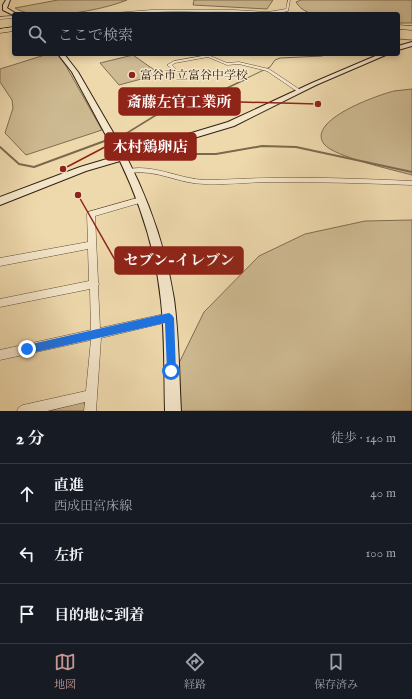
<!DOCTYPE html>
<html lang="ja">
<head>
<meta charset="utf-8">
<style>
	:root { --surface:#171b24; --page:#20242c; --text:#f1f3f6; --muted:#9ea1a6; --line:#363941; --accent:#c59692 }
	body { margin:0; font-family:"IM FELL English","Noto Serif JP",serif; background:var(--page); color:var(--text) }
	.stop { position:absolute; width:12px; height:12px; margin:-9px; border:3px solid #1a73e8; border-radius:50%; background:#fff }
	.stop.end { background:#1a73e8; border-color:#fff; box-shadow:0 1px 4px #0008 }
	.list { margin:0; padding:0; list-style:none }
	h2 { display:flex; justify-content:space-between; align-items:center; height:52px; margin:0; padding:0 16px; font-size:17px }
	h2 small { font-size:13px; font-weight:400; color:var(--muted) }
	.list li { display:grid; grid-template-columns:26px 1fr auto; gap:12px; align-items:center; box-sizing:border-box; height:60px; padding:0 16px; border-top:1px solid var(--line) }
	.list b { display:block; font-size:15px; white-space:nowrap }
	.list p { margin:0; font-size:13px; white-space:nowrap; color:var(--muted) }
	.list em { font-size:13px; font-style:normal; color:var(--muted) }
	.icon { flex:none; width:22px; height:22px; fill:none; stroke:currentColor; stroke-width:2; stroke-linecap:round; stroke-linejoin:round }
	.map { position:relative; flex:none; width:412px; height:411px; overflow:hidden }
	.search { position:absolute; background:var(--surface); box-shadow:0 2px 6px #0003; left:12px; right:12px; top:12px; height:44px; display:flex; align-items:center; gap:10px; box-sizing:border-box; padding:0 14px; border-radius:4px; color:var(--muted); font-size:15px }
	.sheet { height:232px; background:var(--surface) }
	nav { display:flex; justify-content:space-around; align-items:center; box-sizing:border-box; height:56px; border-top:1px solid var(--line); background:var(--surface); font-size:11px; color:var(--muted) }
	nav a { display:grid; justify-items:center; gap:2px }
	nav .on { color:var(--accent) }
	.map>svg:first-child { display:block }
</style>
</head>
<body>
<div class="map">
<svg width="412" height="411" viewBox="0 0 412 411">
	<rect width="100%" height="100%" fill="#eed9ad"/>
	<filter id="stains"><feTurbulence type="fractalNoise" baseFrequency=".005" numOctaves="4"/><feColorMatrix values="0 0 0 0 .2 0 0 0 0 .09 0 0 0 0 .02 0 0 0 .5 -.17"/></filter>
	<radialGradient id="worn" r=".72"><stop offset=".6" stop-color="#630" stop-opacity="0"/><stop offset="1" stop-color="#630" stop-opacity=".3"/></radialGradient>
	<g fill="#ceba92" stroke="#7f6d52">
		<path d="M58,0H127C103,10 38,23 15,8Z"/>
		<path d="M194,0H273L267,9L193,5Z"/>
		<path d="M301,0H412V23H398V14H312C305,11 300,9 296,2Z"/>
		<path d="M48,54H57L66,66L102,130L26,155L5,133L13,108L12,100L0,82V69Z"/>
		<path d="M133,55L160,74L119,85L100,63Z"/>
		<path d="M412,89V175C394,170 334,157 324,144C306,120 378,95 394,91C400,90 406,90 412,89Z"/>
		<path d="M412,220V411H179L173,400L179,363L204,312L259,256L305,234L365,221Z"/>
		<path d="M82,402L87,406L86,411H48Z"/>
	</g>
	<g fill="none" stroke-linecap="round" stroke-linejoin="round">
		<g stroke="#7b694f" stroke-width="1">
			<path d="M398,39L412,40"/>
			<path d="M241,81L270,67L275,60L280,58L322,56L327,54"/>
		</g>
		<path stroke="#7b694f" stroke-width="1.5" d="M117,137L122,136L166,109L175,105L210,96L244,80"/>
		<g stroke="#7b694f" stroke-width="2">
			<path d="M122,136L130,149L141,157L146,158L174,154H216L262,146L296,147L412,172"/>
			<path d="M114,138L121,136"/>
			<path d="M0,147L19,164L34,167L110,139"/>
		</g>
		<g stroke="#604e38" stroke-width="1">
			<g id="street">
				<path d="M288,0H290L288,11L275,14L234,12L185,11L101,14L152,10H234L268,12L286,9Z"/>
				<path d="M14,16V18L0,19V17Z"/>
				<path d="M208,55L227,63L239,62L269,69L302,91L298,92L267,71L239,64L227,65L208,57L175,63L172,65L176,69L174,70L167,65L174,61Z"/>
				<path d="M139,168C162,168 182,179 205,180C227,180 249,178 272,178C318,177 365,179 412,181V185C365,183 318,182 272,182C249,182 227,185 205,184C178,184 158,169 130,173L127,171L128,169Z"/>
				<path d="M141,197L144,200L143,202L95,216L98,281L99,284L98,286L100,328L169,313L172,315L174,318L172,321L101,338L96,411H84L85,402L47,411H17L19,407L23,405L86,391L91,340L0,360V350L91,330L90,289L0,307V299L89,281L88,249L0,266V258L88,242L87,214L88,212Z"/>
			</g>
		</g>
		<g stroke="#302011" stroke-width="2">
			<g id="secondary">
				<path d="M6,0H10L7,8L17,14L13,15L3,10V5Z"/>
				<path d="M412,42V46L398,50V46Z"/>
				<path d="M58,54H64L78,72L125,153L228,122L312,83L380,54H388L316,85L234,126L127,158C150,203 166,250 174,299C179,336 179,374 181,411H165C164,374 165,337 161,301C156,252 141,205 120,161L86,171L0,205V197L80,167L117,156L72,72Z"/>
			</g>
		</g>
		<g stroke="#302011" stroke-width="1">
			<g id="highway">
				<path d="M206,11L249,12L252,14H140L143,12Z"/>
				<path d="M398,25L412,26V30L398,29Z"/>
				<path d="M14,27V31L0,33V29Z"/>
			</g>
		</g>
		<use href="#street" fill="#f4e6ca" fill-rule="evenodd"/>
		<use href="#secondary" fill="#f4e6ca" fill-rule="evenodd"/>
		<use href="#highway" fill="#eed9ad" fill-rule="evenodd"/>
	</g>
	<path fill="#1a73e8" d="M169,313L172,315L174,318L176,371L175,374L171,375L168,374L167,371L165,323L27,354L24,353L23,349L24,346L27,345Z"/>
	<circle fill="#8f2418" stroke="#f4e6ca" stroke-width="1.5" cx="132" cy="75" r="4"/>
	<g text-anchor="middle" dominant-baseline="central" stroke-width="3" stroke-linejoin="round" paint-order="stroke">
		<g font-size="12" fill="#302011" stroke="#f4e6ca" text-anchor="start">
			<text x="140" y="75">富谷市立富谷中学校</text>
		</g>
	</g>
	<path fill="none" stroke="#8f2418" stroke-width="1.5" d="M318 104L240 102M63 169L105 147M78 195L115 260"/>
	<g fill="#8f2418" stroke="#f4e6ca" stroke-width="1.5">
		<circle cx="318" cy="104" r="4"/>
		<circle cx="63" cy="169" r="4"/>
		<circle cx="78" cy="195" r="4"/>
	</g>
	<g fill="#8f2418" stroke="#8f2418" stroke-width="1.5">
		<rect x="119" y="88" width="121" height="27" rx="4"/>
		<rect x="105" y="133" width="91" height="27" rx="4"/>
		<rect x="115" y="247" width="128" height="27" rx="4"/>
	</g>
	<g font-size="15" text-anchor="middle" font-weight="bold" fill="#fff">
		<text x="179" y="107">斎藤左官工業所</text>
		<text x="150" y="152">木村鶏卵店</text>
		<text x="179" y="265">セブン-イレブン</text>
	</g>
	<rect width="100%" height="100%" filter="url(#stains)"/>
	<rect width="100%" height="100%" fill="url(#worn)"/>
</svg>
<div class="stop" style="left:171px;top:371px"></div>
<div class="stop end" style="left:27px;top:349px"></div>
<div class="search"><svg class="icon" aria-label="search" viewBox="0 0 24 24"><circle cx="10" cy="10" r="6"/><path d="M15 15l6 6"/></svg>ここで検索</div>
</div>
<section class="sheet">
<h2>2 分<small>徒歩 · 140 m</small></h2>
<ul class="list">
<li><svg class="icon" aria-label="ahead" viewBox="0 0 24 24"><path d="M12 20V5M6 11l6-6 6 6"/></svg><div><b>直進</b><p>西成田宮床線</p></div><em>40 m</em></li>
<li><svg class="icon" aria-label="left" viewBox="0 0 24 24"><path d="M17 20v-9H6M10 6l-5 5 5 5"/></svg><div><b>左折</b></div><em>100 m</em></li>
<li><svg class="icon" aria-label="arrive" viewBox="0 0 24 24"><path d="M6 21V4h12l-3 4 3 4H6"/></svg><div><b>目的地に到着</b></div></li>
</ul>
</section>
<nav>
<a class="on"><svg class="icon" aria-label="map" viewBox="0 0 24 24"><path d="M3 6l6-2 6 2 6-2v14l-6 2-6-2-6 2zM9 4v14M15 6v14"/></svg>地図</a>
<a><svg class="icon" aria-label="directions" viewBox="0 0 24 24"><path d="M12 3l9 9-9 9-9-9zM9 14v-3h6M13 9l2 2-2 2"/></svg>経路</a>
<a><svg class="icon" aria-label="saved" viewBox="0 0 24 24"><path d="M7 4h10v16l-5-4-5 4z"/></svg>保存済み</a>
</nav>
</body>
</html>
